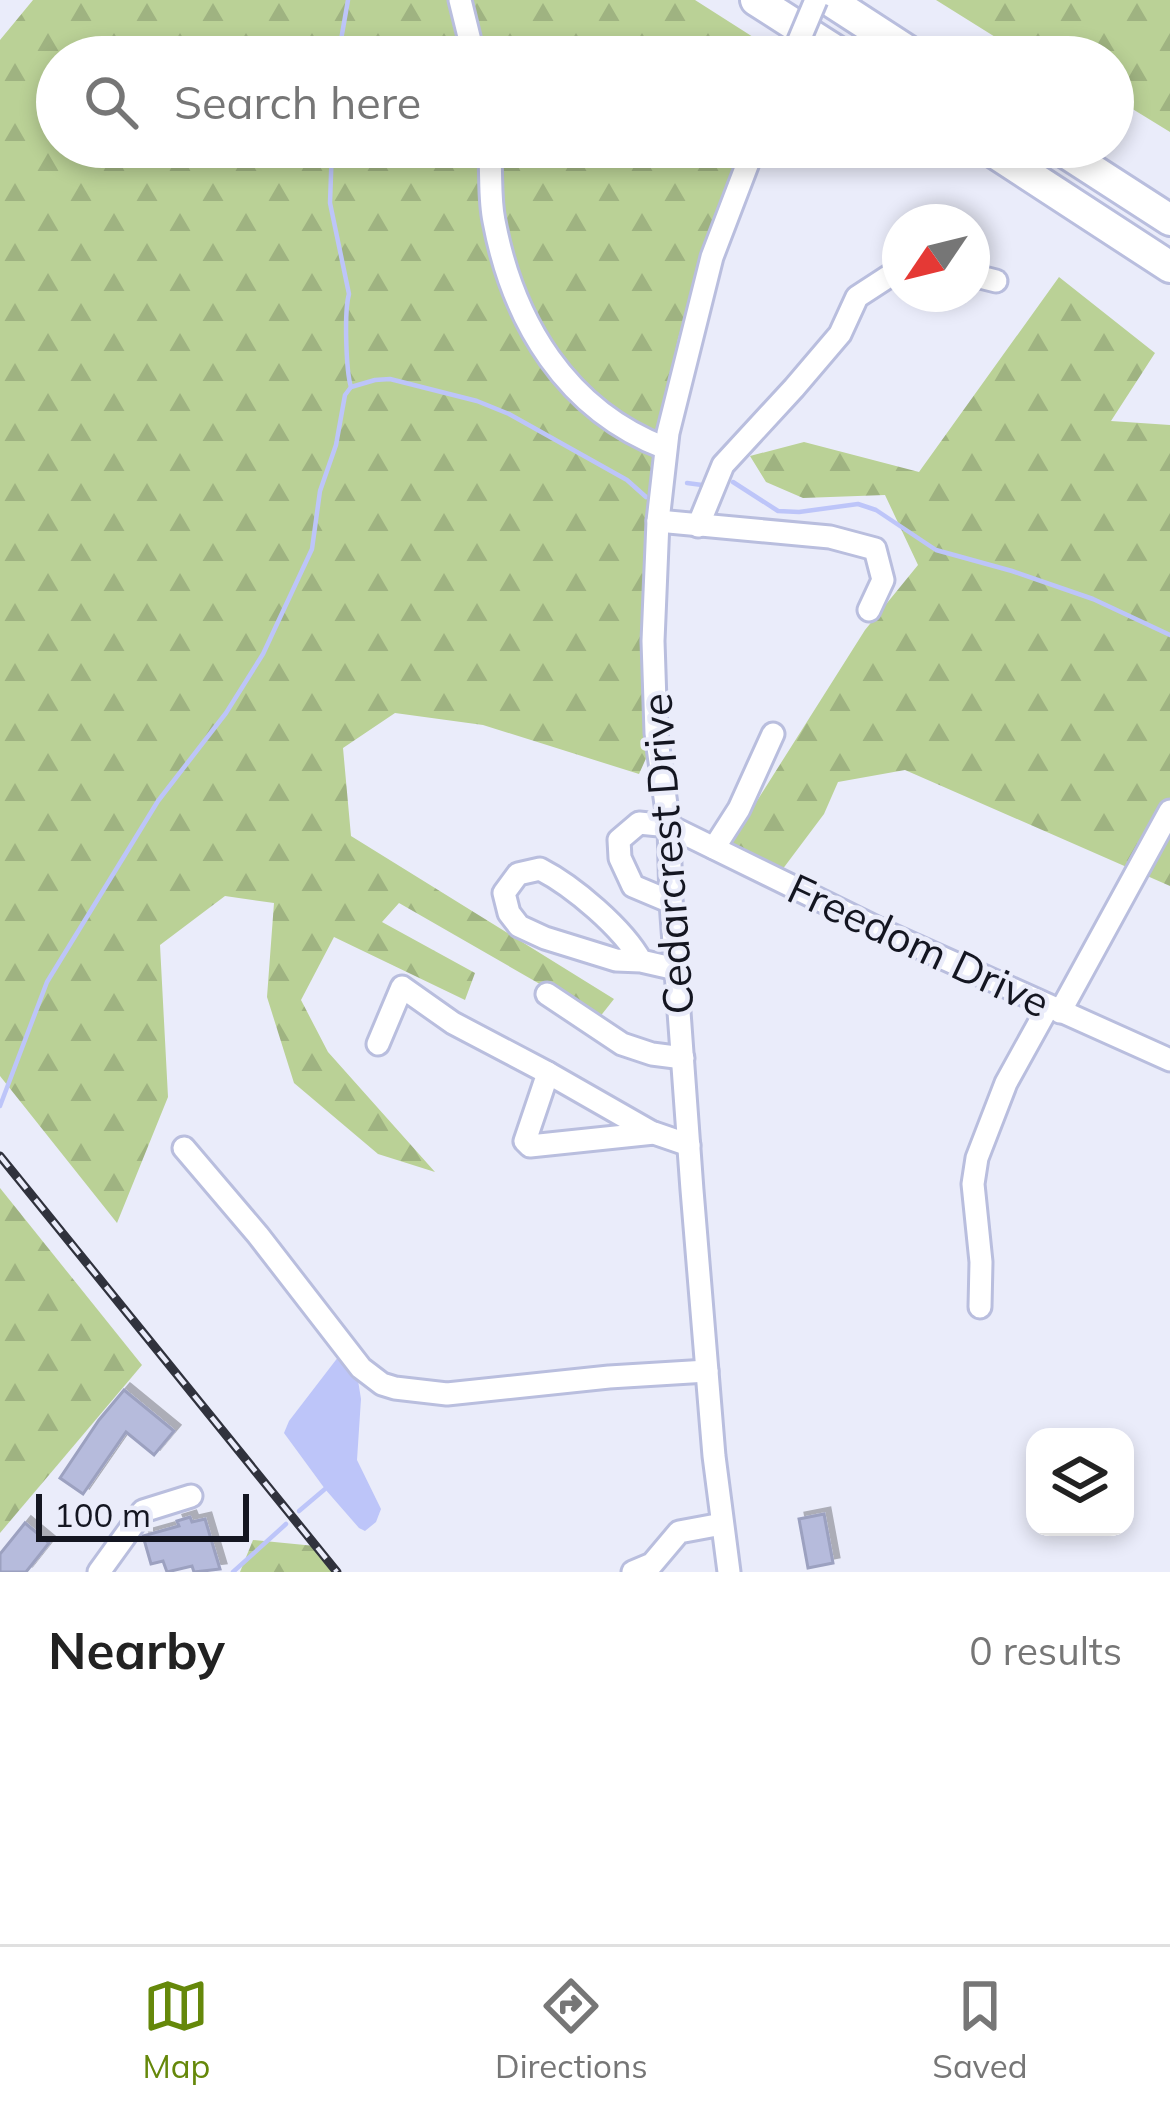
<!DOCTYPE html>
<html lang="en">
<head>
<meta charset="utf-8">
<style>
	:root { --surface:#fff; --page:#f2f2f2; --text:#222; --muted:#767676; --line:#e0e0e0; --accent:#65880a }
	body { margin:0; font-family:Mulish,sans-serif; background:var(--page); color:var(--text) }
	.controls { position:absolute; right:36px; bottom:36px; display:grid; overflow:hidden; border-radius:24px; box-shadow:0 6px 18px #0003 }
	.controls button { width:108px; height:108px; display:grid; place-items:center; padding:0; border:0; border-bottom:3px solid var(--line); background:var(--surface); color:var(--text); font:60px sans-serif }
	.compass { position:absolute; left:882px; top:204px; width:108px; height:108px; border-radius:50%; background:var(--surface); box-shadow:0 6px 18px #0003; rotate:235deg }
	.scale { position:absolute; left:36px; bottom:30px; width:213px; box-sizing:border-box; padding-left:12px; border:6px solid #141621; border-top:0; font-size:33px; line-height:42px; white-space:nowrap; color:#141621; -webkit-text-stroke:9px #eaecfa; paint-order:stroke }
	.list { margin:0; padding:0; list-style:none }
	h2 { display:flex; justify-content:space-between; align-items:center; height:156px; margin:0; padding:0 48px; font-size:51px }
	h2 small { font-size:39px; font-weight:400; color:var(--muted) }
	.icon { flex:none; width:66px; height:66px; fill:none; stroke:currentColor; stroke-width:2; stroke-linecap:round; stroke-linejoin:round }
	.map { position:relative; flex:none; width:1170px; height:1572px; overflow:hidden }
	.search { position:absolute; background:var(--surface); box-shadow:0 6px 18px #0003; left:36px; right:36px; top:36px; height:132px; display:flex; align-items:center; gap:30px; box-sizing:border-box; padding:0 42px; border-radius:66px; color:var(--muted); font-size:45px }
	.sheet { height:372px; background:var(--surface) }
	nav { display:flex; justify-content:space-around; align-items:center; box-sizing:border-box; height:168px; border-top:3px solid var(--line); background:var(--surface); font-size:33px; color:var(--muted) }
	nav a { display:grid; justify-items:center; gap:6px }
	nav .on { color:var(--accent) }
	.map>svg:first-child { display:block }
</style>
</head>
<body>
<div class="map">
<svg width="1170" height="1572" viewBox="0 0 1170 1572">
	<defs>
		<pattern id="forest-firs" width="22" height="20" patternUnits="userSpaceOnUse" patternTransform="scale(3)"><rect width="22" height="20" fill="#bad196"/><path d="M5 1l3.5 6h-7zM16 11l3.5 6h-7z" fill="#9fb381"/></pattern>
		<filter id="shadow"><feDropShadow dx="6" dy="-6" stdDeviation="0" flood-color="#0004"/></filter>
	</defs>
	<rect width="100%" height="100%" fill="#eaecfa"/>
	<g fill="url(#forest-firs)">
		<path d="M33,0H695L772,49L770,57H57V147H741L702,252L678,339L654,447L644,544V724L648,754L639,774L483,725L395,713L343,748L351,836L614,999L599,1018L399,903L382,922L475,973L465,1000L334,937L301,1000L328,1052L435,1172L378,1154L294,1083L267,997L274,903L225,896L160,945L168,1097L117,1223L0,1076V40Z"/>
		<path d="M936,0H1170V132L1113,97V57H1027Z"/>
		<path d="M1059,277L1155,353L1111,421L1170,425V886L905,770L838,782L824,814L776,878L724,853L865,630L918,565L885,495L803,498L766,482L750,456L804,442L919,472Z"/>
		<path d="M0,1188L142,1365L0,1533Z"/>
		<path d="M253,1540L315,1546L337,1572H240Z"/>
	</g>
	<path fill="#bdc5f9" d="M342,1352L357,1374L361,1399L357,1460L381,1509L376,1522L365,1531L359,1528L325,1489L284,1433L289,1421Z"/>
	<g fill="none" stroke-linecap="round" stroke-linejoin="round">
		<g stroke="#bdc5f9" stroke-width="4.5">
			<path d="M338,57L348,0"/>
			<path d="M351,387L375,380L390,379L477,401L509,414L627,480L646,497"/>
			<path d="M733,482L778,511L799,512L858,504L876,510L936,550L1012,571L1093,599L1170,635"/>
			<path d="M687,483L702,485"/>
			<path d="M0,1106L47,982L158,801L226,713L263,654L312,549L320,491L336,445L345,395L351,387C346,371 344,311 349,294L330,203L332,147"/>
			<path d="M299,1511L325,1489"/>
			<path d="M233,1572L286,1524"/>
		</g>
	</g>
	<g fill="#b6bbdc" stroke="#9ca1c0" stroke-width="3" filter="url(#shadow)">
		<path d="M124,1390L174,1431L154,1455L126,1432L83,1494L60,1478L99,1420Z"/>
		<path d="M824,1514L833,1563L808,1568L799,1519Z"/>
		<path d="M190,1517L192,1522L205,1519L220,1569L194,1572L192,1566L167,1572L163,1561L151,1564L143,1536L179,1526L177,1521Z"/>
		<path d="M25,1523L49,1543L26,1572H0V1554Z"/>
	</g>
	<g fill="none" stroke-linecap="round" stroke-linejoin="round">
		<g stroke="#b9bede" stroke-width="27">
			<g id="minor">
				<path d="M460,0L474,57"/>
				<path d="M489,147C492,172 489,197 494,221C513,322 566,410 665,448"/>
				<path d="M972,275L996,281"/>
				<path d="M658,521L830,537L875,549L883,580L869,610"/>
				<path d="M698,526L723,465L794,388L840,334L857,297L900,269"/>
				<path d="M714,848L739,809L773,734"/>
				<path d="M671,902L633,886L620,858L619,840L639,823L669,826L885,932L1170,1060"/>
				<path d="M641,961C623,928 573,886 540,869L518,874L504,893L509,913L519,926L545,938L616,960L641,961L676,969"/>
				<path d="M547,994L622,1044L652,1054L683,1058"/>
				<path d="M1060,1012L1170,811"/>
				<path d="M378,1044L402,987L453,1023L548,1073L525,1141L530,1146L654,1133L689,1145"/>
				<path d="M548,1073L653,1133"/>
				<path d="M184,1148L258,1235L361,1368L382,1384L395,1388L447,1394L609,1377L707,1371"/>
				<path d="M980,1307L981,1262L973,1184L977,1158L1006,1083L1048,1007"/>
				<path d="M99,1572L143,1511L191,1496"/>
				<path d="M633,1572L652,1564L679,1532L722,1524"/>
				<path d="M729,1572L714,1456L692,1190L671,902L669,826L656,733L653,641L658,521L668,433L712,257L754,147"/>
			</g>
		</g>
		<g stroke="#b9bede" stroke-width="36">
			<g id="highway">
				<path d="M756,0L845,57"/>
				<path d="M829,0L917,57"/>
				<path d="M986,147L1170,267"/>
				<path d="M1057,147L1170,220"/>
			</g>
		</g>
		<use href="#minor" stroke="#fff" stroke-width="21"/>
		<use href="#highway" stroke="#fff" stroke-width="30"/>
		<g stroke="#30323d" stroke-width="9">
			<path id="rail" d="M0,1156L337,1572"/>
		</g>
		<use href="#rail" stroke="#eaecfa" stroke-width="4.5" stroke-dasharray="14" stroke-linecap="butt"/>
		<g stroke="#b9bede" stroke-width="27" stroke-linecap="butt">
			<path id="minor-bridge" d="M792,57L816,0"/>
		</g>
		<use href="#minor-bridge" stroke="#fff" stroke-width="21"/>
	</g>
	<g text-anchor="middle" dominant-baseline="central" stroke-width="9" stroke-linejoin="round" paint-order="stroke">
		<g font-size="42" fill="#141621" stroke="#eaecfa">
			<text transform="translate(667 854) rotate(-94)">Cedarcrest Drive</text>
			<text transform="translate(919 945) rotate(25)">Freedom Drive</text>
		</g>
	</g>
</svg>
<div class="controls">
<button><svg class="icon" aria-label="layers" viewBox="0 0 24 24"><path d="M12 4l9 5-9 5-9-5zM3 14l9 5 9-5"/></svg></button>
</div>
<svg class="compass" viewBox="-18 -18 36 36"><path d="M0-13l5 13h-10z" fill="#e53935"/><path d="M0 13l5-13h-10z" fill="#767676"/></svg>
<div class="scale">100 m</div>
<div class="search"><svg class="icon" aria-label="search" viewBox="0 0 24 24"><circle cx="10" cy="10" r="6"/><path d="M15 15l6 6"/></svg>Search here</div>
</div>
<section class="sheet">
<h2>Nearby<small>0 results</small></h2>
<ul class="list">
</ul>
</section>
<nav>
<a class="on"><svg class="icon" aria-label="map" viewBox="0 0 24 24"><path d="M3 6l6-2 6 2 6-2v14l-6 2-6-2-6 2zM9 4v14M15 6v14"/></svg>Map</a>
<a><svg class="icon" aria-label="directions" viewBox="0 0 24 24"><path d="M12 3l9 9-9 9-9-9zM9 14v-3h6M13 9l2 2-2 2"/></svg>Directions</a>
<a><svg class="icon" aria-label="saved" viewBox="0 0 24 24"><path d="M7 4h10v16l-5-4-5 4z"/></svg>Saved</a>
</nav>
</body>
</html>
